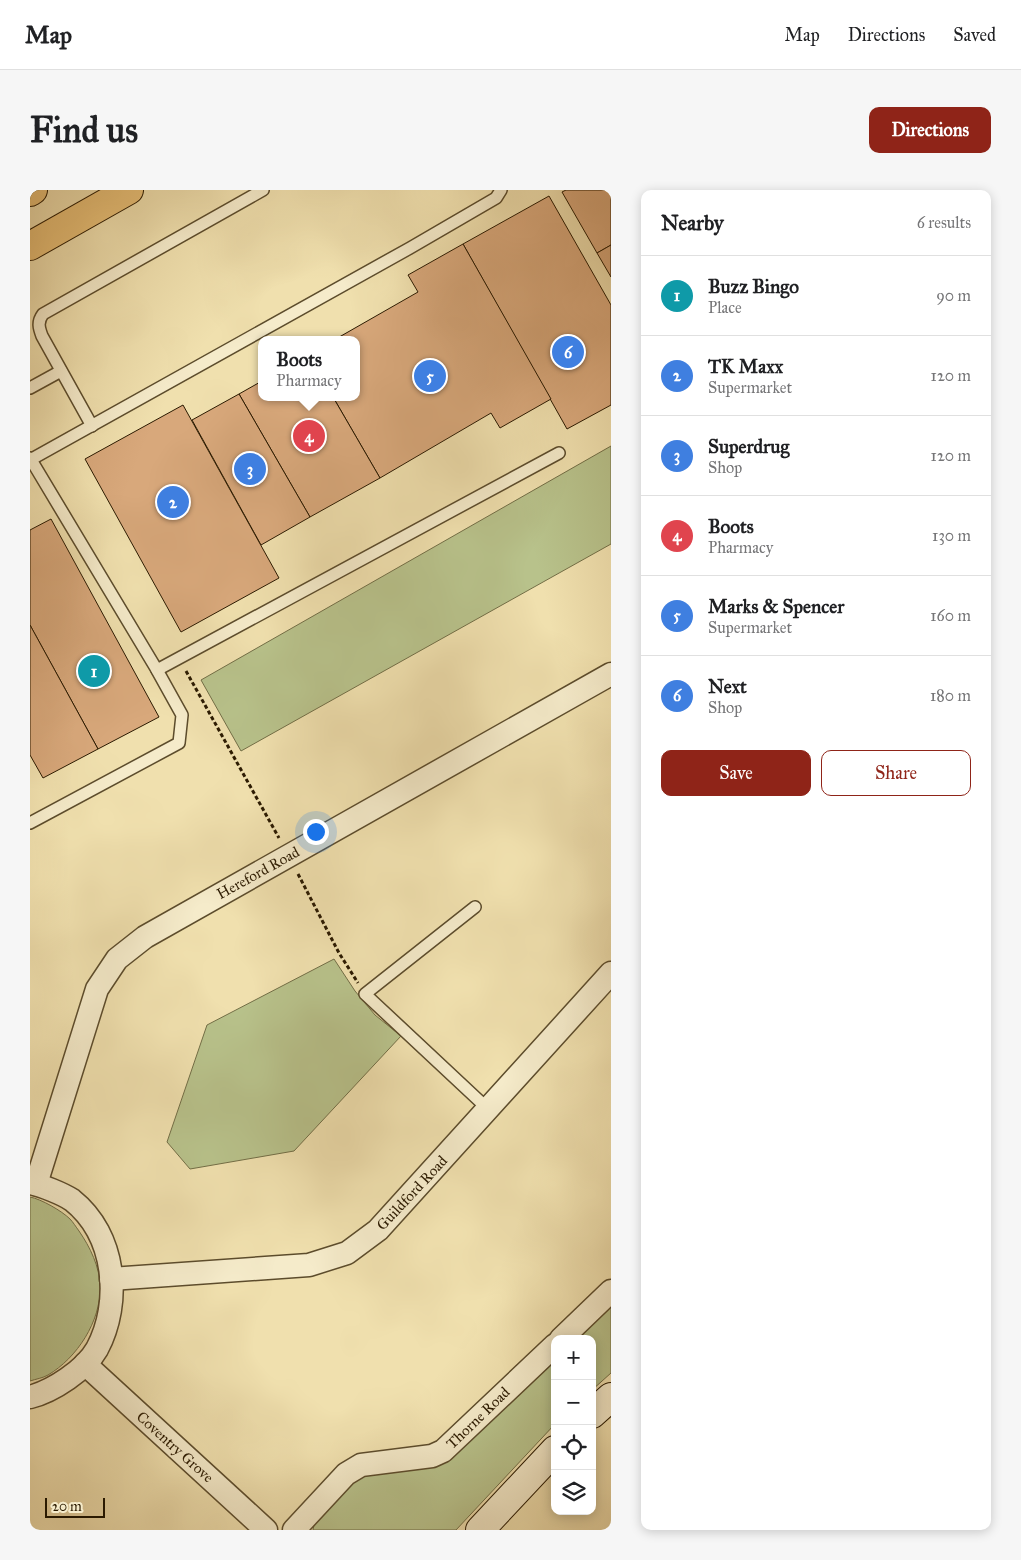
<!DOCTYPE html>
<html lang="en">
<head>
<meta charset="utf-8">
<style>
	:root { --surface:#fff; --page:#f6f6f6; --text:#202124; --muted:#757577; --line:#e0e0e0; --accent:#8f2418 }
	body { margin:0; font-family:"IM FELL Great Primer",serif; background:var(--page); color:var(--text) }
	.controls { position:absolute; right:15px; bottom:15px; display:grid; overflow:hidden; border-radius:10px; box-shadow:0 2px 12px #0003 }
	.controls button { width:45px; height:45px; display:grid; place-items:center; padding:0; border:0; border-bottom:1px solid var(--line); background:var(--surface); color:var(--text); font:25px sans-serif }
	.scale { position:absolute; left:15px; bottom:12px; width:60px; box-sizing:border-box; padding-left:5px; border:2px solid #2b1a01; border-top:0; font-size:14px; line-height:18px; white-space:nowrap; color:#2b1a01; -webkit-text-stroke:4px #f5ebca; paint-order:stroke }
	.you { position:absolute; left:285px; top:641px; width:18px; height:18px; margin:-12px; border:4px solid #fff; border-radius:50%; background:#1a73e8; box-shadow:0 0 0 8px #1a73e833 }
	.badge { display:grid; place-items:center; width:32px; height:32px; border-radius:50%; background:var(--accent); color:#fff; font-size:16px; font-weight:700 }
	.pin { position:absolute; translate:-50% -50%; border:2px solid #fff; box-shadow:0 1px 5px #0006 }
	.popup { position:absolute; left:228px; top:146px; width:102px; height:65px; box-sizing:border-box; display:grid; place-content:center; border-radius:10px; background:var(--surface); filter:drop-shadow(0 1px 4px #0005); font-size:16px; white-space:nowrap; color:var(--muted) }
	.popup b { font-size:19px; color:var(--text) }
	.popup::after { content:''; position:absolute; left:50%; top:100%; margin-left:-10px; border:10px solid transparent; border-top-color:var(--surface) }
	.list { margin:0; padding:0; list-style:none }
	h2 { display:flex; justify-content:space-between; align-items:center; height:65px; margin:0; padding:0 20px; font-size:21px }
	h2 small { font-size:16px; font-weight:400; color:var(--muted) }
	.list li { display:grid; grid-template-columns:32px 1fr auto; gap:15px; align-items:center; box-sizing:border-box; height:80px; padding:0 20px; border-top:1px solid var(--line) }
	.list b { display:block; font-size:19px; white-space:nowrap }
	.list p { margin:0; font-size:16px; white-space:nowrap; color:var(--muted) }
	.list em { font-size:16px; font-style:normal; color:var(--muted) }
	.actions { display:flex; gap:10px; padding:15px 20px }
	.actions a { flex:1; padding:11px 0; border:1px solid var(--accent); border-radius:10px; text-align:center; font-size:18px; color:var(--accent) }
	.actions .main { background:var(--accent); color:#fff }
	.icon { flex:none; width:28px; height:28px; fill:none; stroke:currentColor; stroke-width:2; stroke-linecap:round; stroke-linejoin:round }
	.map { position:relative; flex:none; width:581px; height:1340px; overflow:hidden; border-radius:10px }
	header { display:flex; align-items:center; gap:30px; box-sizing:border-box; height:70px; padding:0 25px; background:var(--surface); border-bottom:1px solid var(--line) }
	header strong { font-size:24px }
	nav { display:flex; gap:28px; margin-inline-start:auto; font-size:18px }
	.intro { display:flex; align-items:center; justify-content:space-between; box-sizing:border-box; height:120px; padding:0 30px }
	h1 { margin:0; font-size:35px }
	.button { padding:12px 22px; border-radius:10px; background:var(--accent); color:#fff; font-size:18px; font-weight:700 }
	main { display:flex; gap:30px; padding:0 30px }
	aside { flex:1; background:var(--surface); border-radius:10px; box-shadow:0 2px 12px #0003 }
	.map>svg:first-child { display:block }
</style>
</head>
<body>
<header>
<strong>Map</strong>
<nav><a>Map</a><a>Directions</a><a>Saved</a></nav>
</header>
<div class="intro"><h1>Find us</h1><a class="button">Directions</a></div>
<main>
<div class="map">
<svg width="581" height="1340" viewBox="0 0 581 1340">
	<rect width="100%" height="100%" fill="#f0e0ae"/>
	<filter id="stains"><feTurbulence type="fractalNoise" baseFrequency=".004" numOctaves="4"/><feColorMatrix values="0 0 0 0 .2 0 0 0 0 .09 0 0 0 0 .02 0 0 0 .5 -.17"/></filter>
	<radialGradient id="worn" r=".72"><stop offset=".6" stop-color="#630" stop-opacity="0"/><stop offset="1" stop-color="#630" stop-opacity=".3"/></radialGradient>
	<g fill="#b8c28b" stroke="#726e46">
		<path d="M581,256V354L211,561L171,490Z"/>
		<path d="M304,769L325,801L345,825L371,846L264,961L160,979L137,952L177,835Z"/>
		<path d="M0,1007C11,1009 32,1021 40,1029C43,1032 46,1037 49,1041C60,1057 70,1077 70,1097C71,1131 47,1168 18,1185C13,1188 6,1189 0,1191Z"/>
		<path d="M581,1113V1183L562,1200V1149H543Z"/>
		<path d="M525,1166V1234L426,1340H283L285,1330L329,1287L338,1282L399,1274Z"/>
	</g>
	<g fill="#d8a87b" stroke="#2b1a01">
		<path d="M536,0H581V55L567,63L532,2Z"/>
		<path d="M519,6L581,115V215L537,239L433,54Z"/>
		<path d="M433,54L521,209L470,238L461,223L350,288L303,207H326V150H304L388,102L378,85Z"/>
		<path d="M581,55V87L567,63Z"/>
		<path d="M232,191V207H303L350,288L280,327L209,204Z"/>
		<path d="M209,204L280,327L231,355L162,230Z"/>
		<path d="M153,215L249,388L151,442L55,269Z"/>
		<path d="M21,329L129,527L68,559L0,435V340Z"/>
		<path d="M0,435L68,559L13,588L0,565Z"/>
	</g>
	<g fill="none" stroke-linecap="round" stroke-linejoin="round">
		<g stroke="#5c4c2c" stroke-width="14">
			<g id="lane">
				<path d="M0,198L31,181"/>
				<path d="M62,236L12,146C9,138 7,132 13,124L233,0"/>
				<path d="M0,268L127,480L152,525L149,553L0,633"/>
				<path d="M0,270L380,58L466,8L471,0"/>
				<path d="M127,480L529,263"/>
				<path d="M445,717L335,804L458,919"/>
			</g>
		</g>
		<g stroke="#5c4c2c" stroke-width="25">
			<g id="street">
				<path d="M0,993C11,995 33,1004 42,1010C86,1045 92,1112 67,1159C55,1180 23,1201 0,1207"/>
				<path d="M6,994L67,799L87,769L115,747L581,484"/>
				<path d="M81,1089L279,1075L317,1063L348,1040L581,783"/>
				<path d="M531,1149L581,1101"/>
				<path d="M55,1174L236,1340"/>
				<path d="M264,1340L316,1284L331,1275L402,1266L413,1261L525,1155"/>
			</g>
		</g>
		<g stroke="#2b1a01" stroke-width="30">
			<g id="secondary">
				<path d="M562,1224L581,1207"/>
				<path d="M450,1340L525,1260"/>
			</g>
		</g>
		<g stroke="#2b1a01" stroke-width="30">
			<g id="highway">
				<path d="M0,2L3,0"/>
				<path d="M0,56L99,0"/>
			</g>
		</g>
		<g stroke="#2b1a01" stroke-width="3" stroke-dasharray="4 2.5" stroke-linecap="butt">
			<path d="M156,481L249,648"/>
			<path d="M268,684L309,763L328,793"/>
		</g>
		<use href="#lane" stroke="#f5ebca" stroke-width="11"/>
		<use href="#street" stroke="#f5ebca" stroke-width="22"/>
		<use href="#secondary" stroke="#f5ebca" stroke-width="28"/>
		<use href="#highway" stroke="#e8c077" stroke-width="28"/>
	</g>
	<g text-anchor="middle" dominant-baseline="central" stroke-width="4" stroke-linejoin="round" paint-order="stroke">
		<g font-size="15" fill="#2b1a01" stroke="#f5ebca">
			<text transform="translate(228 683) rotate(-29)">Hereford Road</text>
			<text transform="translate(382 1003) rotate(-47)">Guildford Road</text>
			<text transform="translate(448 1228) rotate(-44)">Thorne Road</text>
			<text transform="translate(145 1257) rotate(42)">Coventry Grove</text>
		</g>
	</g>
	<rect width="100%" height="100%" filter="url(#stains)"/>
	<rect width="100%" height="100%" fill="url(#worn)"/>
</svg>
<div class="controls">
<button>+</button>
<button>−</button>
<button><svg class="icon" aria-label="locate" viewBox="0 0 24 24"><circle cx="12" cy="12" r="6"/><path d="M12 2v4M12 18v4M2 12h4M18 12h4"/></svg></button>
<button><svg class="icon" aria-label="layers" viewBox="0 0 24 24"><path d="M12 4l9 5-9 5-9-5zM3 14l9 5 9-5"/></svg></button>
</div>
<div class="scale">20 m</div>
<div class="you"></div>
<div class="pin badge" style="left:64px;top:481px;background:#0f9aa8">1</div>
<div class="pin badge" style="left:143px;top:312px;background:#3f7fe0">2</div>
<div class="pin badge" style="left:220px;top:279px;background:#3f7fe0">3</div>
<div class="pin badge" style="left:279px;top:246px;background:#e0444e">4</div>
<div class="popup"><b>Boots</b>Pharmacy</div>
<div class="pin badge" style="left:400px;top:186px;background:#3f7fe0">5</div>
<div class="pin badge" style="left:538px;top:162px;background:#3f7fe0">6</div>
</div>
<aside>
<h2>Nearby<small>6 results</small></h2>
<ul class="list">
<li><span class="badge" style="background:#0f9aa8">1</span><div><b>Buzz Bingo</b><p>Place</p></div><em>90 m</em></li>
<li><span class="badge" style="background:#3f7fe0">2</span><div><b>TK Maxx</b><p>Supermarket</p></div><em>120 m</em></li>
<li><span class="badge" style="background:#3f7fe0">3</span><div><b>Superdrug</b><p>Shop</p></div><em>120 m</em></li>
<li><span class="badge" style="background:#e0444e">4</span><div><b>Boots</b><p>Pharmacy</p></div><em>130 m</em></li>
<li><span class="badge" style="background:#3f7fe0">5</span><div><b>Marks &amp; Spencer</b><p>Supermarket</p></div><em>160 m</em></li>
<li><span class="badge" style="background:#3f7fe0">6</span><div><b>Next</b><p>Shop</p></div><em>180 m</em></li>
</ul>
<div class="actions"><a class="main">Save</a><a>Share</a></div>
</aside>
</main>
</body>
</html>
